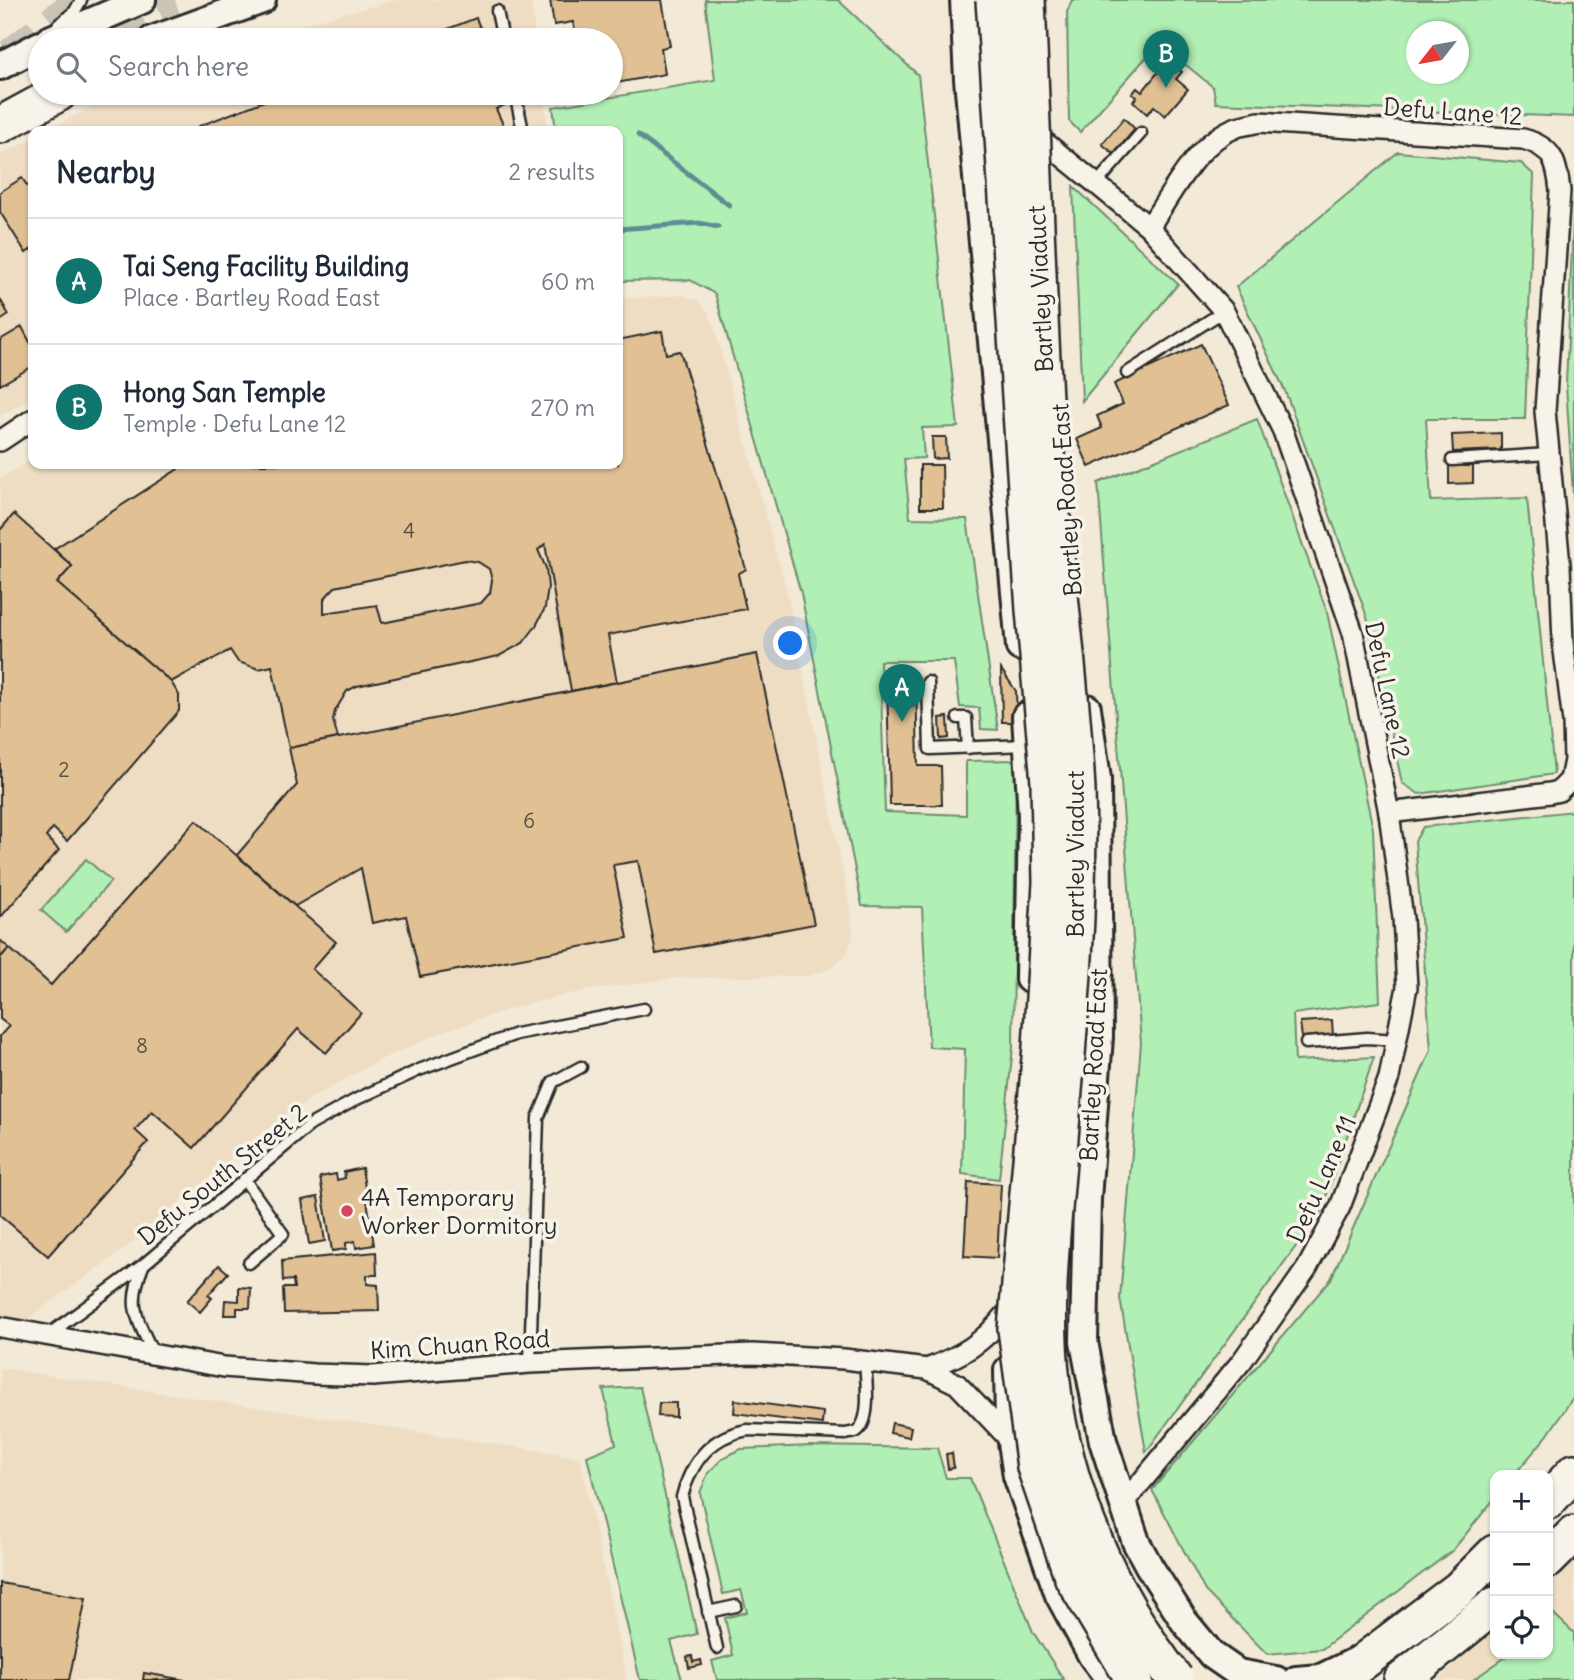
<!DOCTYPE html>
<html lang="en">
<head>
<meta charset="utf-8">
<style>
	:root { --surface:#fff; --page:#f2f2f3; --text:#1f2937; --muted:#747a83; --line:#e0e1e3; --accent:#0f766e }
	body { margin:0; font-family:Delius,sans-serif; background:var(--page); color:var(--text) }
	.controls { position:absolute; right:21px; bottom:21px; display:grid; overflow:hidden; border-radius:14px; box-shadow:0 2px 5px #0004 }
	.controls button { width:63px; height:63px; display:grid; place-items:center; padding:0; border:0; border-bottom:2px solid var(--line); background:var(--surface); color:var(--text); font:35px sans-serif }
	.compass { position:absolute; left:1406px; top:21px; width:63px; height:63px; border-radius:50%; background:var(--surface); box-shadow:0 2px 5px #0004; rotate:239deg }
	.you { position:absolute; left:791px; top:644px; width:24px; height:24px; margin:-18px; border:5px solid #fff; border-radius:50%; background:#1a73e8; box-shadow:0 0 0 10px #1a73e833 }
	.badge { display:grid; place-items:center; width:46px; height:46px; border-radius:50%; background:var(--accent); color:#fff; font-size:23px; font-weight:700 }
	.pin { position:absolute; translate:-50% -58px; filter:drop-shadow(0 2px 4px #0008) }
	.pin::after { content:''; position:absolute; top:37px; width:24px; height:21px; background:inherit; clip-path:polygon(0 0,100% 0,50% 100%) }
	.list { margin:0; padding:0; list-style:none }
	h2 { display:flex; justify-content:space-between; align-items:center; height:91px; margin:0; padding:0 28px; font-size:30px }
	h2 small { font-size:23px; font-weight:400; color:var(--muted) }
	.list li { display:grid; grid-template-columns:46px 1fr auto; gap:21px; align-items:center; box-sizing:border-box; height:126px; padding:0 28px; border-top:2px solid var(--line) }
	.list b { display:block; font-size:26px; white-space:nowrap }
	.list p { margin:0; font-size:23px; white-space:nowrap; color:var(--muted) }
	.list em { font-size:23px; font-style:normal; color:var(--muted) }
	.icon { flex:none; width:38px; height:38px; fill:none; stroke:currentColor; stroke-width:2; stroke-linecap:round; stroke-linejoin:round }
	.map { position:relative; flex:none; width:1574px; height:1680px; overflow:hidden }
	.search { position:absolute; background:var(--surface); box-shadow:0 2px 5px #0004; left:28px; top:28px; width:595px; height:77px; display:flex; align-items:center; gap:18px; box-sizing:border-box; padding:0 24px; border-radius:38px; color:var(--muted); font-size:26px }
	.panel { position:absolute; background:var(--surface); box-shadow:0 2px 5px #0004; left:28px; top:126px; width:595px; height:343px; border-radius:14px }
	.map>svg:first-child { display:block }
</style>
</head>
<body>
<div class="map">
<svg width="1574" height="1680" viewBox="0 0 1574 1680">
	<rect width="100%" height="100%" fill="#f3e9d7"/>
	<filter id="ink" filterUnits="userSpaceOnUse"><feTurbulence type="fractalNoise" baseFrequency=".0143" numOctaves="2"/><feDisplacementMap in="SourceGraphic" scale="14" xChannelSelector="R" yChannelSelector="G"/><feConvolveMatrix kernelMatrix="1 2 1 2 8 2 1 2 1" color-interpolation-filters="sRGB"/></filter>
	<g filter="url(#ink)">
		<g fill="#eeddc3">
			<path d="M397,0H531L536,40H251L271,32Z"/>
			<path d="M127,93H543L548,131H46L88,109Z"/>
			<path d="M33,138V398L0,415V156Z"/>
			<path d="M682,295L697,300L708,312L714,327L788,596L851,912L853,936L847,954L828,970L808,976L676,978L583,991L519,1006L447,1030L386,1057L313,1097L255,1138L123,1250L0,1339V479L33,459V464H618V299Z"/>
			<path d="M0,1368L580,1457L627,1680H0Z"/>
			<path d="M1574,1556V1680H1438L1495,1627V1654H1548V1579Z"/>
		</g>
		<g fill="#b1efb5" stroke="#6e8d70" stroke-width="2" fill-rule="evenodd">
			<path d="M705,0H838L918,75L958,427L922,428L924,458L904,459L910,518L967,519L998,730L981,729L979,708L960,707L954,661H880L885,812L966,815V761L1016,760L1013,1047L999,1179L962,1174L965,1049L929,1047L922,907L862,906L801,593L715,294L690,280L618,281V131H556L553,107L715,80Z"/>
			<path d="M1072,0H1574V117L1216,103L1213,87L1159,43L1080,132L1069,121L1067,12ZM1416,32H1458V74H1416Z"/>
			<path d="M1398,152L1521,163L1534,175L1525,419H1426L1431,501L1527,498L1554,774L1419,794L1402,783L1367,617L1285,391L1236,287Z"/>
			<path d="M1073,186L1178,284L1082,401Z"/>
			<path d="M1574,199V510L1566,385Z"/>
			<path d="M1257,419L1327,612L1373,829L1380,1002L1293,1014L1295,1061L1374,1057L1321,1212L1146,1452L1120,1298L1141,1043L1098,483Z"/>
			<path d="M1574,811V1396L1547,1436L1514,1475H1495V1498L1453,1550L1322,1649L1267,1654L1205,1591L1152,1490L1331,1279L1431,1050L1415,841L1423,827Z"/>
			<path d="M86,859L111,881L66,932L41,910Z"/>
			<path d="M640,1387L697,1634L671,1641L682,1680H640L587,1456L616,1444L603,1389Z"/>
			<path d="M810,1446L937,1448L946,1478H970L1033,1632L1064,1680H717L712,1661L733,1655L725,1618L747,1612L741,1590L723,1594L700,1493L708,1473L723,1458L741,1449Z"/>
			<path d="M1554,1614L1574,1633V1680H1473L1510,1654H1548V1620Z"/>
		</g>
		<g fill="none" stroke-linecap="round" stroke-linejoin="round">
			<g stroke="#5d8e93" stroke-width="5">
				<path d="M638,135L729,205"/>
				<path d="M618,229L699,223L718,227"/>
			</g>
		</g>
		<g fill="#e1c194" stroke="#2b2b2b" stroke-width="2" fill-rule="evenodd">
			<path d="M550,0H662L670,46L661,48L665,74L611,84V40H576L573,22L554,25Z"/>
			<path d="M476,18L485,40H419Z"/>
			<path d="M1159,61L1164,65L1168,61L1182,72L1176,79L1188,89L1165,116L1154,106L1147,114L1133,101L1137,97L1132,94L1137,88L1142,92L1159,71L1154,67Z"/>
			<path d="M285,93H507L511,102L496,109L506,131H201L199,126Z"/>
			<path d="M1124,118L1135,129L1114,154L1102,144Z"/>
			<path d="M22,178L28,187L33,184V248L26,253L0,212V192Z"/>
			<path d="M0,299L9,315L0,321Z"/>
			<path d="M22,327L31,344L33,343V366L0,385V340Z"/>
			<path d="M662,331L666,354L680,351L746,569L738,574L746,609L608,635L617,682L571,691L545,544L538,550L546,568L548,587L545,608L536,626L523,643L499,656L357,686L347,691L335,711L333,720L338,738L289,748L272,666L259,669L238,662L230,650L171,682L57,583L72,566L54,549L178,469L176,464H618V340ZM465,560L478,562L489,569L492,580L490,593L481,603L382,623L377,605L324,613V599L335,587Z"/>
			<path d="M1201,344L1229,405L1089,467L1077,439L1102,428L1097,416L1123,404L1114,384Z"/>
			<path d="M1501,433V450L1453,452L1452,435Z"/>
			<path d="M932,437H946L947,458L933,459Z"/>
			<path d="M920,465H942L943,508H920Z"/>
			<path d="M1449,466H1473V483L1449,484Z"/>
			<path d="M14,514L72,566L57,583L171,682L179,695V711L67,841L53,828L46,837L59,850L0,918V530Z"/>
			<path d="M757,654L814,924L656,954L638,861L613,865L628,938L420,977L406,916L372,923L361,868L295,906L237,855L297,785L289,748Z"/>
			<path d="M1001,669L1016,691L1017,722H1002Z"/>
			<path d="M887,678H916L918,766H941L942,805H890Z"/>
			<path d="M948,717L949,738L941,739L940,718Z"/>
			<path d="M196,820L336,942L312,969L361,1013L326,1053L298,1029L194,1148L152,1111L135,1130L148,1142L48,1256L0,1215V1036L9,1026L0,1019V958L9,948L51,985Z"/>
			<path d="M0,940L9,948L0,958Z"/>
			<path d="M1332,1020L1333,1036L1302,1038L1300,1022Z"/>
			<path d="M362,1168L374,1245L356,1248L355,1241L346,1243V1249L332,1251L320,1177L336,1174L337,1180L345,1178L344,1172Z"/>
			<path d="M968,1182L1001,1184L997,1258L964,1256Z"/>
			<path d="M318,1197L325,1241L309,1244L302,1200Z"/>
			<path d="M376,1252L377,1275H367V1284L378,1285L379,1311L284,1313L283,1288H294L293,1280L283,1281L282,1261Z"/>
			<path d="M219,1265L228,1273L208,1295L212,1298L200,1312L187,1301Z"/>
			<path d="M239,1287L251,1288L250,1308H237V1315H224L225,1300L239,1301Z"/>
			<path d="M735,1400L823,1412L822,1424L734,1413Z"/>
			<path d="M659,1403H676V1417L658,1416Z"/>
			<path d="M892,1423L911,1427L909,1437L890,1433Z"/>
			<path d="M952,1453L954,1468L948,1469L946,1454Z"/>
			<path d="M0,1583L86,1598L69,1680H0Z"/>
			<path d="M692,1656L693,1662L701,1660L702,1665L689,1668L687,1657Z"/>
			<path d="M144,1673L185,1680H143Z"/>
		</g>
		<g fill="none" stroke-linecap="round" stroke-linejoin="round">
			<g stroke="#cbc3b5" stroke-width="35" stroke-dasharray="35 18" stroke-linecap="butt">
				<path d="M108,24L175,0"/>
				<path d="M11,56L83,0"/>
			</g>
			<g stroke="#2b2b2b" stroke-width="15">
				<g id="lane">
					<path d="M497,11L503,40"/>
					<path d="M58,25L75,11L81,0"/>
					<path d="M515,93L523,131"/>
					<path d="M1096,184L1141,133"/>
					<path d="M1127,373L1224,311"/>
					<path d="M1452,460L1549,454"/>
					<path d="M928,682L930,749L1027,745"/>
					<path d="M958,718H966L968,748"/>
					<path d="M1306,1043L1367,1038L1396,1040"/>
					<path d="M244,1179L283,1234L249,1263"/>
					<path d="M143,1266C127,1306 136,1316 153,1353"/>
					<path d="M48,1335L143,1265L310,1125L357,1099L419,1070L516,1034L644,1009"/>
					<path d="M530,1363L538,1118L553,1082L581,1067"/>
					<path d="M708,1612L736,1606"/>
					<path d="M717,1648L682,1497C691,1462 710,1436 748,1430L846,1434C849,1433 854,1433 857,1431C872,1420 866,1379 865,1362"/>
				</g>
			</g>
			<g stroke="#2b2b2b" stroke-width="24">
				<g id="street">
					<path d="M1046,143L1149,227L1224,311L1283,431L1353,633L1389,813L1403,918L1407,987L1389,1078L1340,1207L1307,1268L1242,1361L1123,1504"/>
					<path d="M1149,227C1172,194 1196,142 1237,127C1244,125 1252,124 1259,122L1523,139C1553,147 1557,162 1560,191L1545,411L1560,565L1563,643L1573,722L1574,760L1570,780L1559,791L1550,793L1389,813"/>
					<path d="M0,441L33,419"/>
					<path d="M0,1327L224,1367L314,1374L373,1376L530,1363L752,1354L844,1359L927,1369L957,1384L1013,1443"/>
					<path d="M927,1369C963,1355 982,1344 1007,1313"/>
				</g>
			</g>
			<g stroke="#2b2b2b" stroke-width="32">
				<g id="secondary">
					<path d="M964,0L968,79L1020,647"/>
					<path d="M49,40L142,0"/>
					<path d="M152,40L262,0"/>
					<path d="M0,66L40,45"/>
					<path d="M1087,708L1097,779L1099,1037L1087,1199L1084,1342L1103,1441L1136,1542L1149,1566L1184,1621L1212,1655L1238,1673L1276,1680"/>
					<path d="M1026,716L1032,816L1029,979"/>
					<path d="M1008,1370L1009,1422L1017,1476L1059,1595L1092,1656L1110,1680"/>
					<path d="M1296,1680L1321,1678L1354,1662"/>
				</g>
			</g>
			<g stroke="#2b2b2b" stroke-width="40">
				<g id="highway">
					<path d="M0,125L59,93"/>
					<path d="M1548,1501L1574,1472"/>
					<path d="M1548,1560L1574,1534"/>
					<path d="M1339,1680L1459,1589L1495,1553"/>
					<path d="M1402,1680L1495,1605"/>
				</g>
			</g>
			<use href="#lane" stroke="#f7f3e8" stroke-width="10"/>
			<use href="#street" stroke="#f7f3e8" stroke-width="19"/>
			<use href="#secondary" stroke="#f7f3e8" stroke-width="26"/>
			<use href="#highway" stroke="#f7f3e8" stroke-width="35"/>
			<g stroke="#2b2b2b" stroke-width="40" stroke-linecap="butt">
				<g id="highway-bridge">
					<path d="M994,0L1034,610L1049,782L1051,883L1041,1047L1016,1329L1035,1467L1073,1578L1134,1680"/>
					<path d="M1027,0C1034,160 1038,321 1049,481C1057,584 1072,686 1077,790C1081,910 1069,1030 1059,1150C1053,1227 1043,1305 1052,1382C1064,1488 1110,1596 1176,1680"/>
				</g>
			</g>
			<use href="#highway-bridge" stroke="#f7f3e8" stroke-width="35"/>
		</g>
	</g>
	<circle fill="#d1495b" stroke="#f7f3e8" stroke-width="2.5" cx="347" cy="1211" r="7"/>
	<g text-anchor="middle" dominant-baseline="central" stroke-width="7" stroke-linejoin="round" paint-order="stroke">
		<g font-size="21" fill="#585045">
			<text x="409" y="530">4</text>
			<text x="64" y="769">2</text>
			<text x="529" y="820">6</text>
			<text x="142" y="1045">8</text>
		</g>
		<g font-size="24" fill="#2b2b2b" stroke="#f7f3e8">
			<text transform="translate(1453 111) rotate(4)">Defu Lane 12</text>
			<text transform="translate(1040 289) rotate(-93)">Bartley Viaduct</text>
			<text transform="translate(1066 500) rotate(-94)">Bartley Road East</text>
			<text transform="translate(1388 690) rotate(78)">Defu Lane 12</text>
			<text transform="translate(1075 854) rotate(-90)">Bartley Viaduct</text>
			<text transform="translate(1093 1065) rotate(-87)">Bartley Road East</text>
			<text transform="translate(222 1174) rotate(-39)">Defu South Street 2</text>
			<text transform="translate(1321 1179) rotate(-66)">Defu Lane 11</text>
			<text transform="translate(460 1344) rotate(-4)">Kim Chuan Road</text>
		</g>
		<g font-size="24" fill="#2b2b2b" stroke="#f7f3e8" text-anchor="start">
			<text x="361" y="1197">4A Temporary<tspan x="361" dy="28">Worker Dormitory</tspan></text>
		</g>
	</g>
</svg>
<div class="controls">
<button>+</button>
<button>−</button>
<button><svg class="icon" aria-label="locate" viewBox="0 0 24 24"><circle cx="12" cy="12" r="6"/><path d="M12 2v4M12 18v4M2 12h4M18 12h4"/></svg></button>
</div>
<svg class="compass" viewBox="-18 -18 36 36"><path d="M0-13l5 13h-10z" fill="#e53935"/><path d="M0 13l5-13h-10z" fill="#747a83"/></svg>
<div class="you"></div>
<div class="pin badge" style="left:902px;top:722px">A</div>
<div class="pin badge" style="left:1166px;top:88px">B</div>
<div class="search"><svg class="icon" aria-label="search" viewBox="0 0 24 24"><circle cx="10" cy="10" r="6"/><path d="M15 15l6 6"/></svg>Search here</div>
<section class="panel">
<h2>Nearby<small>2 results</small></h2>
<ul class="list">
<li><span class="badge">A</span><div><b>Tai Seng Facility Building</b><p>Place · Bartley Road East</p></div><em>60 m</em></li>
<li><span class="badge">B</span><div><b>Hong San Temple</b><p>Temple · Defu Lane 12</p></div><em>270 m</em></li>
</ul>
</section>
</div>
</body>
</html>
